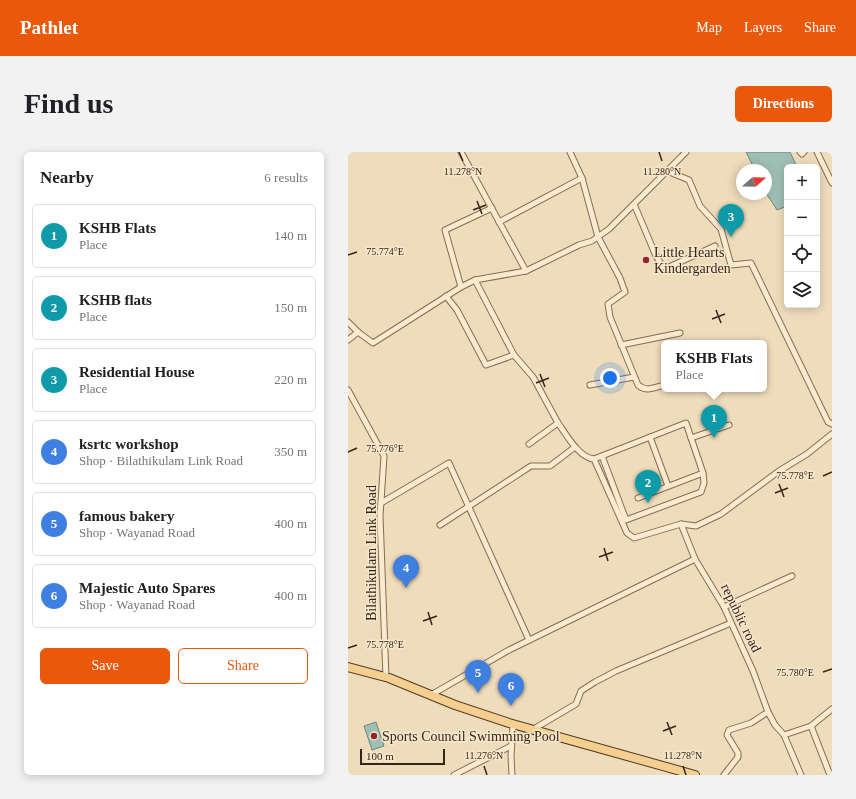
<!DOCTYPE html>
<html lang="en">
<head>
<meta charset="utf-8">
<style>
	:root { --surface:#fff; --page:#f2f2f2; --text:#202124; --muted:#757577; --line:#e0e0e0; --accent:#ea580c }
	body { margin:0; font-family:"Times New Roman",serif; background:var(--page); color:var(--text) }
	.controls { position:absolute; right:12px; top:12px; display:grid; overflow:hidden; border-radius:6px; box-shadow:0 2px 10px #0003 }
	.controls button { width:36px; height:36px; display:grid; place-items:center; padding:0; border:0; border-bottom:1px solid var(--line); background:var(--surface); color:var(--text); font:20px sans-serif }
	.compass { position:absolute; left:388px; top:12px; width:36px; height:36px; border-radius:50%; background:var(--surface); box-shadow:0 2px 10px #0003; rotate:70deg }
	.scale { position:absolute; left:12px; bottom:10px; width:85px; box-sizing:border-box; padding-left:4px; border:2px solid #34251a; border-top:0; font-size:11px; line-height:14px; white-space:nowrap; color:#34251a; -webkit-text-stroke:3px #f6e6ca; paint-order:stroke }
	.you { position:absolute; left:262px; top:226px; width:14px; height:14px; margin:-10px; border:3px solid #fff; border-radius:50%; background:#1a73e8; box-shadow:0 0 0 6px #1a73e833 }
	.badge { display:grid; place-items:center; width:26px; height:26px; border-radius:50%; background:var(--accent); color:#fff; font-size:13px; font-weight:700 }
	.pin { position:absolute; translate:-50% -33px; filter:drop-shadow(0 1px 2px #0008) }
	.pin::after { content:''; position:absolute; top:21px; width:14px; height:12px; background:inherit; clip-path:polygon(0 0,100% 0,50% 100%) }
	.popup { position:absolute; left:313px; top:188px; width:106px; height:52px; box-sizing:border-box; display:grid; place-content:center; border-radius:6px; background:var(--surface); filter:drop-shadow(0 1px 3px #0005); font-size:13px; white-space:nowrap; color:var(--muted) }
	.popup b { font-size:15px; color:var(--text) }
	.popup::after { content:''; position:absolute; left:50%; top:100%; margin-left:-8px; border:8px solid transparent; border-top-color:var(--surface) }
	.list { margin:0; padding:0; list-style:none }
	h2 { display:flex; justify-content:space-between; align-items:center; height:52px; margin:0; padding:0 16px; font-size:17px }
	h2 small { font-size:13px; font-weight:400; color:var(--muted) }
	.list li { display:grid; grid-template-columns:26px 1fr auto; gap:12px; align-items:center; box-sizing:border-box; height:64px; margin:0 8px 8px; padding:0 8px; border:1px solid var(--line); border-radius:6px }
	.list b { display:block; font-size:15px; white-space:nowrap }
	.list p { margin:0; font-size:13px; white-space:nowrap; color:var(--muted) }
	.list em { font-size:13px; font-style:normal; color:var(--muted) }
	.actions { display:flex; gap:8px; padding:12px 16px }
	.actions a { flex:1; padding:9px 0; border:1px solid var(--accent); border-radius:6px; text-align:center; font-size:14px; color:var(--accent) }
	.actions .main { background:var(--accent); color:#fff }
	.icon { flex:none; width:22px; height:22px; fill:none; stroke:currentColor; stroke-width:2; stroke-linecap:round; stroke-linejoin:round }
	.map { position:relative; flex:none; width:484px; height:623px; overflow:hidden; border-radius:6px }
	header { display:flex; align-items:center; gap:24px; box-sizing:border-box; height:56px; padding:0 20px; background:var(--accent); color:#fff }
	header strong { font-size:19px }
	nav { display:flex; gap:22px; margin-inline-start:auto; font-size:14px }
	.intro { display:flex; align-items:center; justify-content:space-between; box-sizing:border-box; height:96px; padding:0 24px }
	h1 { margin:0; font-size:28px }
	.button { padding:10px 18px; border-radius:6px; background:var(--accent); color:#fff; font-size:14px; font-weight:700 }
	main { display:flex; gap:24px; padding:0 24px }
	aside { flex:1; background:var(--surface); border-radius:6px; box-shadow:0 2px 10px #0003 }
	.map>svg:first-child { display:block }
</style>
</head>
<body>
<header>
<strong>Pathlet</strong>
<nav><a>Map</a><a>Layers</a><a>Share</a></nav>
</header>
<div class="intro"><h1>Find us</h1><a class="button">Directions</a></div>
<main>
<aside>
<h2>Nearby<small>6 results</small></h2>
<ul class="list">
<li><span class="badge" style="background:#0f9aa8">1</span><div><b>KSHB Flats</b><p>Place</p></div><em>140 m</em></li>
<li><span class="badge" style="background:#0f9aa8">2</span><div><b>KSHB flats</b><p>Place</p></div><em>150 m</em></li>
<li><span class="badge" style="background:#0f9aa8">3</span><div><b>Residential House</b><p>Place</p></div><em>220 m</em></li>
<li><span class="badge" style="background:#3f7fe0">4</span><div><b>ksrtc workshop</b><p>Shop · Bilathikulam Link Road</p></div><em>350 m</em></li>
<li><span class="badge" style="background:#3f7fe0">5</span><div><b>famous bakery</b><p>Shop · Wayanad Road</p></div><em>400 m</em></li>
<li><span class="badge" style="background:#3f7fe0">6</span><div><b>Majestic Auto Spares</b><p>Shop · Wayanad Road</p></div><em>400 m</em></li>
</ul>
<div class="actions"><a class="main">Save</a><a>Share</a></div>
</aside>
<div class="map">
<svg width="484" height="623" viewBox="0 0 484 623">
	<rect width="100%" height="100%" fill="#eedcbb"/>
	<g fill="#9fbfb4" stroke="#678c81">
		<path d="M398,0H442L449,15H439V54L429,58L418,41V18H407Z"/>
		<path d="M28,570L36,594L24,598L16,574Z"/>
	</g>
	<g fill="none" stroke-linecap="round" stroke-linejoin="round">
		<g stroke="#866c55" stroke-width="7">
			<g id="minor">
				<path d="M113,0L178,119"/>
				<path d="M222,0L234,26L250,85L272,126L277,140L260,152L262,165L290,233C298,240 306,236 316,233"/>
				<path d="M452,0L454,2L456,0"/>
				<path d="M469,0L484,31"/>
				<path d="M319,19L341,28L352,54L373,77L383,113L403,111L480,270L484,272"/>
				<path d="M286,52L308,104L315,115H321L367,94"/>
				<path d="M151,70L234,26"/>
				<path d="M127,128L166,203"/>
				<path d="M113,135L127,128L178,119L231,93L244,89L261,77L338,0"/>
				<path d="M98,144L109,158L138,213L166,203L185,225L210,271L181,292"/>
				<path d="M0,170L10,180"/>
				<path d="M0,188L10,180L25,191L113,135L97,78L144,56"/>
				<path d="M273,193L332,181"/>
				<path d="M242,233L286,225"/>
				<path d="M0,238L36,304L32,364L38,526"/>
				<path d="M210,271C218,282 231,306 246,307L279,381L286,386L333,372L348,374L373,362L431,319L459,302L484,282"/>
				<path d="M302,285L320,334"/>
				<path d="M343,286L381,273"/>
				<path d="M254,304L278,368L353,340L356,331L355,321"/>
				<path d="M246,307L338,271L355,321L290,346"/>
				<path d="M33,351L101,311L181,488"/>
				<path d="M92,373L183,314H202L227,295"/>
				<path d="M347,407L376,455L405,519L420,560L427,573L436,583L453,623"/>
				<path d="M376,455L444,424"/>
				<path d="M83,543L161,498L347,407L333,372"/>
				<path d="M463,574L482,623"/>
				<path d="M184,578L228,552L233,539L247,530L268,519L383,471"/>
				<path d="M436,583L463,574L484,557"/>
				<path d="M106,623L163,594"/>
				<path d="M164,623L163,604L165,572"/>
				<path d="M376,623L390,605V601L379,583L381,578L403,571L420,560"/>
			</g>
		</g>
		<g stroke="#533a2a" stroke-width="10">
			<path id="primary" d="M0,515L41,526L107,553L161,571L347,623"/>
		</g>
		<use href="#minor" stroke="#faeace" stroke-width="5"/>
		<use href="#primary" stroke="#f5cf90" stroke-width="8"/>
	</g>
	<path fill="none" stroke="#34251a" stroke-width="1.5" d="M111,0L115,9M311,0L314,9M129,49L134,62M125,58L138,53M0,103L9,100M368,158L373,171M364,167L377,162M192,222L197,235M188,231L201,226M0,300L9,296M475,324L484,320M431,332L436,345M427,341L440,336M256,396L260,409M251,405L265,400M80,460L84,473M75,469L89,464M0,496L9,493M475,520L484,517M319,570L324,583M315,579L328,574M136,614L139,623M335,614L338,623"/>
	<g fill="#96232b" stroke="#f6e6ca" stroke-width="1.5">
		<circle cx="298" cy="108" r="4"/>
		<circle cx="26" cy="584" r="4"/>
	</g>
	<g text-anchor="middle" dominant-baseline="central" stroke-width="3" stroke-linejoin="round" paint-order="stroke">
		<g font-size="14" fill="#34251a" stroke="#f6e6ca" text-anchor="start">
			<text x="306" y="100">Little Hearts<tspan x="306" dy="16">Kindergarden</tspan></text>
			<text x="34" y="584">Sports Council Swimming Pool</text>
		</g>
		<g font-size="14" fill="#34251a" stroke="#f6e6ca">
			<text transform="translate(23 401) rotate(-90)">Bilathikulam Link Road</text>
			<text transform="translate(393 466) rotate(64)">republic road</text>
		</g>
	</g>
	<g font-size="10" text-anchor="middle" fill="#34251a" stroke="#f6e6ca" stroke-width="3" stroke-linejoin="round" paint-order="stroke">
		<text x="115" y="23">11.278°N</text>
		<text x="314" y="23">11.280°N</text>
		<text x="37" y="103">75.774°E</text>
		<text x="37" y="300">75.776°E</text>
		<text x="447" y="327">75.778°E</text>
		<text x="37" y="496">75.778°E</text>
		<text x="447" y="524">75.780°E</text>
		<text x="136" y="607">11.276°N</text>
		<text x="335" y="607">11.278°N</text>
	</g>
</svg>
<div class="controls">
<button>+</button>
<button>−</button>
<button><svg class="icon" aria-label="locate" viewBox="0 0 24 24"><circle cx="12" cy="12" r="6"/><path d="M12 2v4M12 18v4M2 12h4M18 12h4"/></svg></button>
<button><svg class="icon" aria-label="layers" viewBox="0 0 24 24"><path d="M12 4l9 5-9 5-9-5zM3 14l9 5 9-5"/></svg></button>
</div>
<svg class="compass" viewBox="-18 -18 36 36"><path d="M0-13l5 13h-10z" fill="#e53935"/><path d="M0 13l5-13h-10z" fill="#757577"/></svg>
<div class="scale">100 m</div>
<div class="you"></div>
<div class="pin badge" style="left:366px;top:286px;background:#0f9aa8">1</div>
<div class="popup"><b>KSHB Flats</b>Place</div>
<div class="pin badge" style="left:300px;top:351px;background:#0f9aa8">2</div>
<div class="pin badge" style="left:383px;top:85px;background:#0f9aa8">3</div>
<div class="pin badge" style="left:58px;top:436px;background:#3f7fe0">4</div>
<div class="pin badge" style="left:130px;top:541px;background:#3f7fe0">5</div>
<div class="pin badge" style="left:163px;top:554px;background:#3f7fe0">6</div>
</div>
</main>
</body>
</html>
